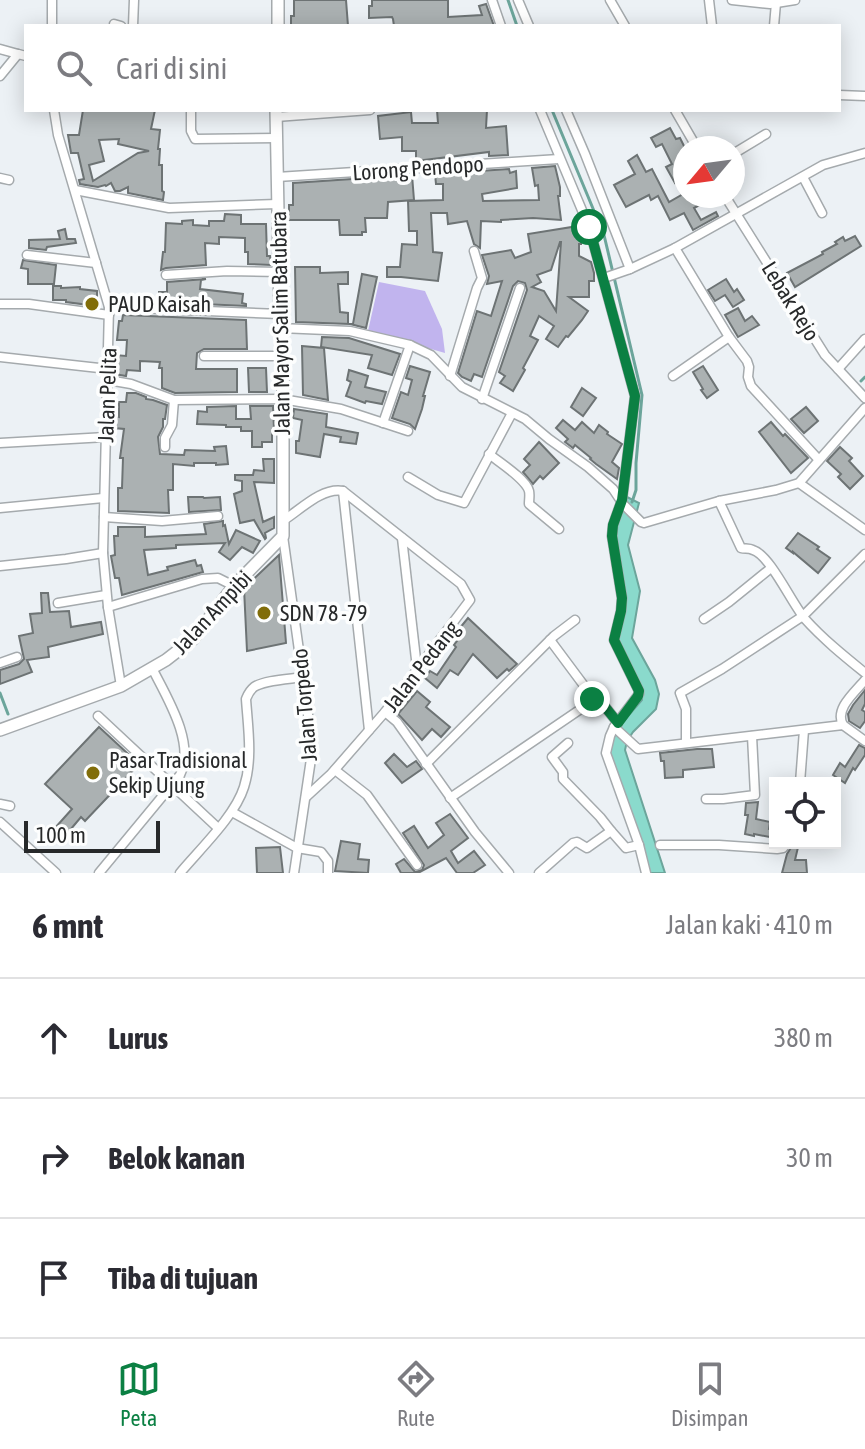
<!DOCTYPE html>
<html lang="id">
<head>
<meta charset="utf-8">
<style>
	:root { --surface:#fff; --page:#f2f2f3; --text:#2b2b33; --muted:#7c7c81; --line:#e1e1e2; --accent:#0b8043 }
	body { margin:0; font-family:"Asap Condensed",sans-serif; background:var(--page); color:var(--text) }
	.controls { position:absolute; right:24px; bottom:24px; display:grid; overflow:hidden; border-radius:0px; box-shadow:0 4px 20px #0003 }
	.controls button { width:72px; height:72px; display:grid; place-items:center; padding:0; border:0; border-bottom:2px solid var(--line); background:var(--surface); color:var(--text); font:40px sans-serif }
	.compass { position:absolute; left:673px; top:136px; width:72px; height:72px; border-radius:50%; background:var(--surface); box-shadow:0 4px 20px #0003; rotate:241deg }
	.scale { position:absolute; left:24px; bottom:20px; width:136px; box-sizing:border-box; padding-left:8px; border:4px solid #27292a; border-top:0; font-size:22px; line-height:28px; white-space:nowrap; color:#27292a; -webkit-text-stroke:6px #fdfefe; paint-order:stroke }
	.stop { position:absolute; width:24px; height:24px; margin:-18px; border:6px solid #0b8043; border-radius:50%; background:#fff }
	.stop.end { background:#0b8043; border-color:#fff; box-shadow:0 2px 8px #0008 }
	.list { margin:0; padding:0; list-style:none }
	h2 { display:flex; justify-content:space-between; align-items:center; height:104px; margin:0; padding:0 32px; font-size:34px }
	h2 small { font-size:26px; font-weight:400; color:var(--muted) }
	.list li { display:grid; grid-template-columns:52px 1fr auto; gap:24px; align-items:center; box-sizing:border-box; height:120px; padding:0 32px; border-top:2px solid var(--line) }
	.list b { display:block; font-size:30px; white-space:nowrap }
	.list em { font-size:26px; font-style:normal; color:var(--muted) }
	.icon { flex:none; width:44px; height:44px; fill:none; stroke:currentColor; stroke-width:2; stroke-linecap:round; stroke-linejoin:round }
	.map { position:relative; flex:none; width:865px; height:873px; overflow:hidden }
	.search { position:absolute; background:var(--surface); box-shadow:0 4px 20px #0003; left:24px; right:24px; top:24px; height:88px; display:flex; align-items:center; gap:20px; box-sizing:border-box; padding:0 28px; border-radius:0px; color:var(--muted); font-size:30px }
	.sheet { height:464px; background:var(--surface) }
	nav { display:flex; justify-content:space-around; align-items:center; box-sizing:border-box; height:112px; border-top:2px solid var(--line); background:var(--surface); font-size:22px; color:var(--muted) }
	nav a { display:grid; justify-items:center; gap:4px }
	nav .on { color:var(--accent) }
	.map>svg:first-child { display:block }
</style>
</head>
<body>
<div class="map">
<svg width="865" height="873" viewBox="0 0 865 873">
	<rect width="100%" height="100%" fill="#ecf1f5"/>
	<path fill="#c1b4ee" d="M379,282L425,291L442,329L445,353L368,331Z"/>
	<path fill="#8adacc" stroke="#6ca59b" stroke-width="2" d="M627,497L639,503L628,545L640,591L632,638L655,680L659,694L656,709L633,732L627,741L625,750L665,873H649L608,754L615,731L642,700L639,687L616,634L623,614L613,538L620,512Z"/>
	<g fill="none" stroke-linecap="round" stroke-linejoin="round">
		<g stroke="#6ca59b" stroke-width="3">
			<path d="M508,0L517,26"/>
			<path d="M552,110L604,235L642,395L636,463V490L632,502"/>
			<path d="M861,381L865,377"/>
			<path d="M0,693L8,714"/>
		</g>
	</g>
	<g fill="#abb1b2" stroke="#6d7374" stroke-width="2" fill-rule="evenodd">
		<path d="M294,0H346L348,26H291V16H294Z"/>
		<path d="M372,0H448V17L482,15L479,6L486,4L494,26H394L393,19L392,17L369,18V6H372Z"/>
		<path d="M83,110H155L151,129L160,130L158,149H160L159,165H162V191L164,192L163,200L128,193V187L120,191H115L111,183L106,186L105,185L98,187L80,184L79,180L84,179L78,153H71L68,135H79ZM119,139L118,144L149,151L138,153L93,181L89,165L104,161L99,140Z"/>
		<path d="M437,110H487L486,128L506,126L508,155L489,156V152L416,161V151H402V137L380,139L378,116L411,112L412,123H438Z"/>
		<path d="M670,128L676,139L680,138L685,148V177L675,183L666,167L672,164L662,144L656,147L651,138Z"/>
		<path d="M637,155L646,172L652,169L669,202L685,193V196H716L694,208L701,220L716,212L718,216L693,230L684,213L670,220L658,196L651,200L649,195L626,207L614,185L635,174L628,161Z"/>
		<path d="M555,166L560,187V196H558L561,220L533,218L501,220V222L481,221L480,248L474,244L467,221L448,224L447,213H431L433,252L442,253L438,281L401,277H387V267H400L402,244L417,245V231H409L408,201L443,200V184H436L435,174L509,169L510,173L516,171L517,188L482,194L483,201L539,200L538,185L535,186L532,168Z"/>
		<path d="M412,175L414,200L388,202L387,218H365L366,232H362V235H340L339,220H289V205H293V183Z"/>
		<path d="M225,214L241,215V224H266L267,256H270L271,265L248,264V252H245V238L219,237V244L205,243L206,265L166,268L161,270L163,252H165L166,223L182,224V221L193,220V225L209,226V221H224Z"/>
		<path d="M572,227L573,232H581V244H579V256L591,262L594,273V281H589V297H569L588,311L582,320L568,337L566,336L558,347L546,339L554,326L539,316L530,336L538,340L523,368L525,370L513,391L500,383L505,376L499,372L527,290L525,283L518,281L513,286L482,377L474,374L471,381L462,377L458,373L477,311L491,316L502,281L487,284L489,276L482,255L511,250L515,258L531,252L528,234ZM560,242H561L556,311L544,291L532,287L541,282L537,275L551,270Z"/>
		<path d="M65,229L67,239H75L76,243L47,247L46,250L29,248V240L60,239L58,231Z"/>
		<path d="M855,236L861,246L795,287L787,273L823,254L822,252L837,244L835,242L843,237L845,241Z"/>
		<path d="M23,260L56,265L54,284H28V269L21,268Z"/>
		<path d="M295,267H320V273L348,272V284H338L340,312L348,313V324H353L362,274L377,277L366,328L350,324L296,322Z"/>
		<path d="M206,279L201,280L200,289L243,294L242,303L246,304V306L159,302V292H167V282Z"/>
		<path d="M726,279L734,292L737,289L744,300L733,307L725,295L715,301L708,290Z"/>
		<path d="M53,286H61V288L80,287V289L97,291V306L66,302V300H53Z"/>
		<path d="M738,308L745,321L752,316L759,325L738,337L725,315Z"/>
		<path d="M123,315L246,320L247,349H204L197,353L196,369H237V392L175,393L162,388V368H159L160,362L140,361V371L127,370L126,376L114,374L115,355L126,356L127,340H117L119,321H122Z"/>
		<path d="M322,337L349,338L400,354L392,375L368,368L372,355L321,347Z"/>
		<path d="M302,346L324,348L328,400L303,395Z"/>
		<path d="M410,366L430,372L423,396H425L422,409L415,429L410,424L392,418L401,392L408,395L412,380L406,378Z"/>
		<path d="M703,366L718,390L707,398L701,390L703,389L693,372Z"/>
		<path d="M248,368H266L267,392H249Z"/>
		<path d="M349,370L368,376L365,387L386,392L382,404L366,401L365,403L346,396L351,382L347,380Z"/>
		<path d="M582,388L596,398L583,416L571,407Z"/>
		<path d="M127,393H136L146,397V399L153,400L167,405L165,419H163V427L158,437L160,454L184,455L185,450L215,451L214,447L226,446L228,464L216,465V463H194V466L173,464V490H168L169,513L118,511V488H122L123,458H120L124,429L114,428L115,416L119,417V402H126Z"/>
		<path d="M236,406V419H251L250,406H273L274,429H272V442H262V447H252V431H241V427H226V425L197,424L198,411L207,412V407Z"/>
		<path d="M806,407L818,421L804,433L791,419Z"/>
		<path d="M294,409L327,414L326,427L358,433L356,444L340,442L341,437L324,434L320,457L296,453V441H299L302,420L293,418Z"/>
		<path d="M563,420L575,430L582,422L594,433L599,425L608,432L607,434L622,444L612,462L619,468L617,479L596,464L590,459L591,458L575,445L573,448L565,442L568,439L556,428Z"/>
		<path d="M771,422L783,436L785,434L808,458L791,473L759,432Z"/>
		<path d="M539,442L559,463L543,479L540,476L533,484L523,472L530,465L524,459Z"/>
		<path d="M840,447L852,458L849,461L863,476L850,489L838,477L841,474L827,461Z"/>
		<path d="M263,459H274V483L254,482L263,522L274,517V528L265,533L266,538L265,539L254,520L240,523L234,494L242,491V481L235,480V475H253L254,470L264,471Z"/>
		<path d="M188,497H203L204,498L220,497L221,510L189,512Z"/>
		<path d="M223,521V526L225,525L229,544L236,530L260,541L253,553L242,547L230,560L219,552L225,543L176,545V548L144,550L148,575L168,570L167,567L195,560L197,566L201,565L203,572L122,595L119,578H115L111,556L115,555L114,536H118V527H145V537L206,534L204,524Z"/>
		<path d="M798,533L819,547L817,549L830,558L818,573L793,552V553L786,548Z"/>
		<path d="M279,555L286,643L247,651L244,588Z"/>
		<path d="M41,593H48L50,612L69,611L71,627L101,622L103,634L48,647L49,657L27,660L32,672L0,684V670L19,664L24,659L19,636L33,633L30,614L42,613Z"/>
		<path d="M468,618L517,664L509,671L507,669L497,678L473,654L458,675L450,670L437,688L425,678L430,671L437,675L456,647L454,645L463,633L459,629Z"/>
		<path d="M865,690V704L862,710L865,712V721L860,728L849,721L848,714L853,705Z"/>
		<path d="M417,691L430,702L426,707L450,727L441,737L432,729L422,740L398,714Z"/>
		<path d="M99,727L139,764L85,821L81,817L65,836L55,828L72,809L45,784Z"/>
		<path d="M859,745L865,748V755L855,770L853,768L845,783L833,775L840,763L845,767Z"/>
		<path d="M697,749H712L714,767L683,770V777L665,778L664,761H661L660,753Z"/>
		<path d="M394,754L407,767L416,761L422,769L402,783L385,763Z"/>
		<path d="M758,802L756,819L770,822L769,829L775,830V838L754,834V836L745,834L748,815H745L746,803Z"/>
		<path d="M450,814L468,838L451,851L458,863L474,851L485,865L473,873H457L446,858L418,873H401L396,864L404,859L415,872L422,870L424,865L403,833L414,826L428,848L444,835L436,823Z"/>
		<path d="M341,841L360,844L358,859L369,860L368,873L335,871Z"/>
		<path d="M794,843H799L795,860H806L807,873H782L787,854Z"/>
		<path d="M280,847L283,873H257L256,848Z"/>
	</g>
	<g fill="none" stroke-linecap="round" stroke-linejoin="round">
		<g stroke="#a5aaad" stroke-width="11">
			<g id="street">
				<path d="M52,0V26"/>
				<path d="M492,0L501,26"/>
				<path d="M518,0L529,26"/>
				<path d="M610,0L625,26"/>
				<path d="M709,0L712,26"/>
				<path d="M732,0L770,4L795,0"/>
				<path d="M114,24L121,26"/>
				<path d="M133,26L134,0"/>
				<path d="M774,26L776,3"/>
				<path d="M0,49L18,54"/>
				<path d="M0,76L18,54L26,56"/>
				<path d="M839,95L865,96"/>
				<path d="M54,110L58,135L109,307L103,553L108,607L121,686"/>
				<path d="M191,110V131L195,139L277,138"/>
				<path d="M540,110L589,227L635,396L622,500L613,525L612,536L622,598L621,611L614,640L639,691V694L614,727L610,736L606,753L639,845L646,873"/>
				<path d="M566,110L585,154L630,269"/>
				<path d="M675,110L697,148"/>
				<path d="M276,117L370,110"/>
				<path d="M733,154L766,134"/>
				<path d="M277,177L559,159"/>
				<path d="M803,177L822,213"/>
				<path d="M0,178L9,180"/>
				<path d="M75,190L169,208L277,204"/>
				<path d="M725,196L825,355L865,398"/>
				<path d="M675,248L729,337L747,361L749,367L748,377L751,386L819,460"/>
				<path d="M27,255L96,263"/>
				<path d="M166,275L227,271L280,272"/>
				<path d="M604,278L630,269L675,248L823,165L865,153"/>
				<path d="M0,304H29L109,315"/>
				<path d="M109,307L280,314"/>
				<path d="M280,328L350,331L410,345L431,355L462,387L525,419L549,439L588,467L613,489L623,504L641,522L644,523L719,501L776,490L799,483L865,408"/>
				<path d="M204,356H283"/>
				<path d="M0,357L108,369"/>
				<path d="M838,369L865,339"/>
				<path d="M450,376L477,288L482,278L474,251"/>
				<path d="M673,376L729,337"/>
				<path d="M108,380L131,384L174,400L282,399L341,409L408,431"/>
				<path d="M482,399L520,288"/>
				<path d="M383,423L410,345"/>
				<path d="M0,443L106,437"/>
				<path d="M165,447V438L172,425L174,400"/>
				<path d="M489,454C499,462 526,479 529,491C530,495 529,499 529,504L559,529"/>
				<path d="M408,477L438,495L464,503L512,413"/>
				<path d="M799,483L865,530"/>
				<path d="M343,491L369,730"/>
				<path d="M719,501L741,548C745,549 749,548 753,550C770,555 792,604 805,619C823,639 844,656 865,673"/>
				<path d="M0,508L103,498"/>
				<path d="M104,517L162,521L218,516"/>
				<path d="M284,520C300,510 322,487 343,491L461,584L470,600L385,712L331,774L306,797"/>
				<path d="M283,536L309,722L311,759L294,873"/>
				<path d="M402,538L417,668"/>
				<path d="M0,566L66,559L103,553"/>
				<path d="M58,603L106,595"/>
				<path d="M108,607L202,579L218,578L234,586"/>
				<path d="M704,619L729,602L771,568"/>
				<path d="M0,663L17,657"/>
				<path d="M592,697L598,698L618,723"/>
				<path d="M385,712L397,722L475,832L509,873"/>
				<path d="M98,716L218,828"/>
				<path d="M843,725C834,709 855,692 865,680"/>
				<path d="M614,727L638,749L843,725L865,741"/>
				<path d="M568,743L552,757L563,772V779L600,817L611,831"/>
				<path d="M686,743V709L680,693L722,669L803,616L865,554"/>
				<path d="M426,764L554,636L575,620"/>
				<path d="M335,770L367,795L417,865"/>
				<path d="M800,783L804,730"/>
				<path d="M450,798L591,702L592,698L591,695L550,640"/>
				<path d="M706,799H723L755,795L752,736"/>
				<path d="M0,804L10,806"/>
				<path d="M232,812L297,848L321,852L328,861V873"/>
				<path d="M0,822L56,873"/>
				<path d="M660,845H719L777,849L783,848L787,843"/>
				<path d="M99,873L180,775C196,743 166,696 152,668"/>
				<path d="M180,873C200,849 235,816 244,787C253,759 248,728 246,699C248,694 249,691 254,687C264,680 291,679 303,677"/>
				<path d="M539,873L573,843L577,842L587,848L611,831L626,848L639,845"/>
			</g>
		</g>
		<g stroke="#a5aaad" stroke-width="14">
			<g id="secondary">
				<path d="M278,26V0"/>
				<path d="M0,730L121,686L166,660L193,639L234,586L283,536V356L280,314L276,110"/>
			</g>
		</g>
		<use href="#street" stroke="#fff" stroke-width="8"/>
		<use href="#secondary" stroke="#fff" stroke-width="11"/>
	</g>
	<g fill="none" stroke-linecap="round" stroke-linejoin="round">
		<path stroke="#0b8043" stroke-width="10" d="M589,227L635,396L622,500L613,525L612,536L622,598L621,611L614,640L639,691L638,696L618,723L598,698L592,697V699"/>
	</g>
	<g fill="#816d09" stroke="#fdfefe" stroke-width="3">
		<circle cx="92" cy="304" r="8"/>
		<circle cx="264" cy="613" r="8"/>
		<circle cx="93" cy="773" r="8"/>
	</g>
	<g text-anchor="middle" dominant-baseline="central" stroke-width="7" stroke-linejoin="round" paint-order="stroke">
		<g font-size="22" fill="#27292a" stroke="#fdfefe">
			<text transform="translate(418 168) rotate(-4)">Lorong Pendopo</text>
			<text transform="translate(791 301) rotate(58)">Lebak Rejo</text>
			<text transform="translate(280 323) rotate(-91)">Jalan Mayor Salim Batubara</text>
			<text transform="translate(107 395) rotate(-88)">Jalan Pelita</text>
			<text transform="translate(212 612) rotate(-47)">Jalan Ampibi</text>
			<text transform="translate(421 666) rotate(-52)">Jalan Pedang</text>
			<text transform="translate(304 705) rotate(-95)">Jalan Torpedo</text>
		</g>
		<g font-size="22" fill="#27292a" stroke="#fdfefe" text-anchor="start">
			<text x="108" y="304">PAUD Kaisah</text>
			<text x="280" y="613">SDN 78 -79</text>
			<text x="109" y="760">Pasar Tradisional<tspan x="109" dy="25">Sekip Ujung</tspan></text>
		</g>
	</g>
</svg>
<div class="controls">
<button><svg class="icon" aria-label="locate" viewBox="0 0 24 24"><circle cx="12" cy="12" r="6"/><path d="M12 2v4M12 18v4M2 12h4M18 12h4"/></svg></button>
</div>
<svg class="compass" viewBox="-18 -18 36 36"><path d="M0-13l5 13h-10z" fill="#e53935"/><path d="M0 13l5-13h-10z" fill="#7c7c81"/></svg>
<div class="scale">100 m</div>
<div class="stop" style="left:589px;top:227px"></div>
<div class="stop end" style="left:592px;top:699px"></div>
<div class="search"><svg class="icon" aria-label="search" viewBox="0 0 24 24"><circle cx="10" cy="10" r="6"/><path d="M15 15l6 6"/></svg>Cari di sini</div>
</div>
<section class="sheet">
<h2>6 mnt<small>Jalan kaki · 410 m</small></h2>
<ul class="list">
<li><svg class="icon" aria-label="ahead" viewBox="0 0 24 24"><path d="M12 20V5M6 11l6-6 6 6"/></svg><div><b>Lurus</b></div><em>380 m</em></li>
<li><svg class="icon" aria-label="right" viewBox="0 0 24 24"><path d="M7 20v-9h11M14 6l5 5-5 5"/></svg><div><b>Belok kanan</b></div><em>30 m</em></li>
<li><svg class="icon" aria-label="arrive" viewBox="0 0 24 24"><path d="M6 21V4h12l-3 4 3 4H6"/></svg><div><b>Tiba di tujuan</b></div></li>
</ul>
</section>
<nav>
<a class="on"><svg class="icon" aria-label="map" viewBox="0 0 24 24"><path d="M3 6l6-2 6 2 6-2v14l-6 2-6-2-6 2zM9 4v14M15 6v14"/></svg>Peta</a>
<a><svg class="icon" aria-label="directions" viewBox="0 0 24 24"><path d="M12 3l9 9-9 9-9-9zM9 14v-3h6M13 9l2 2-2 2"/></svg>Rute</a>
<a><svg class="icon" aria-label="saved" viewBox="0 0 24 24"><path d="M7 4h10v16l-5-4-5 4z"/></svg>Disimpan</a>
</nav>
</body>
</html>
